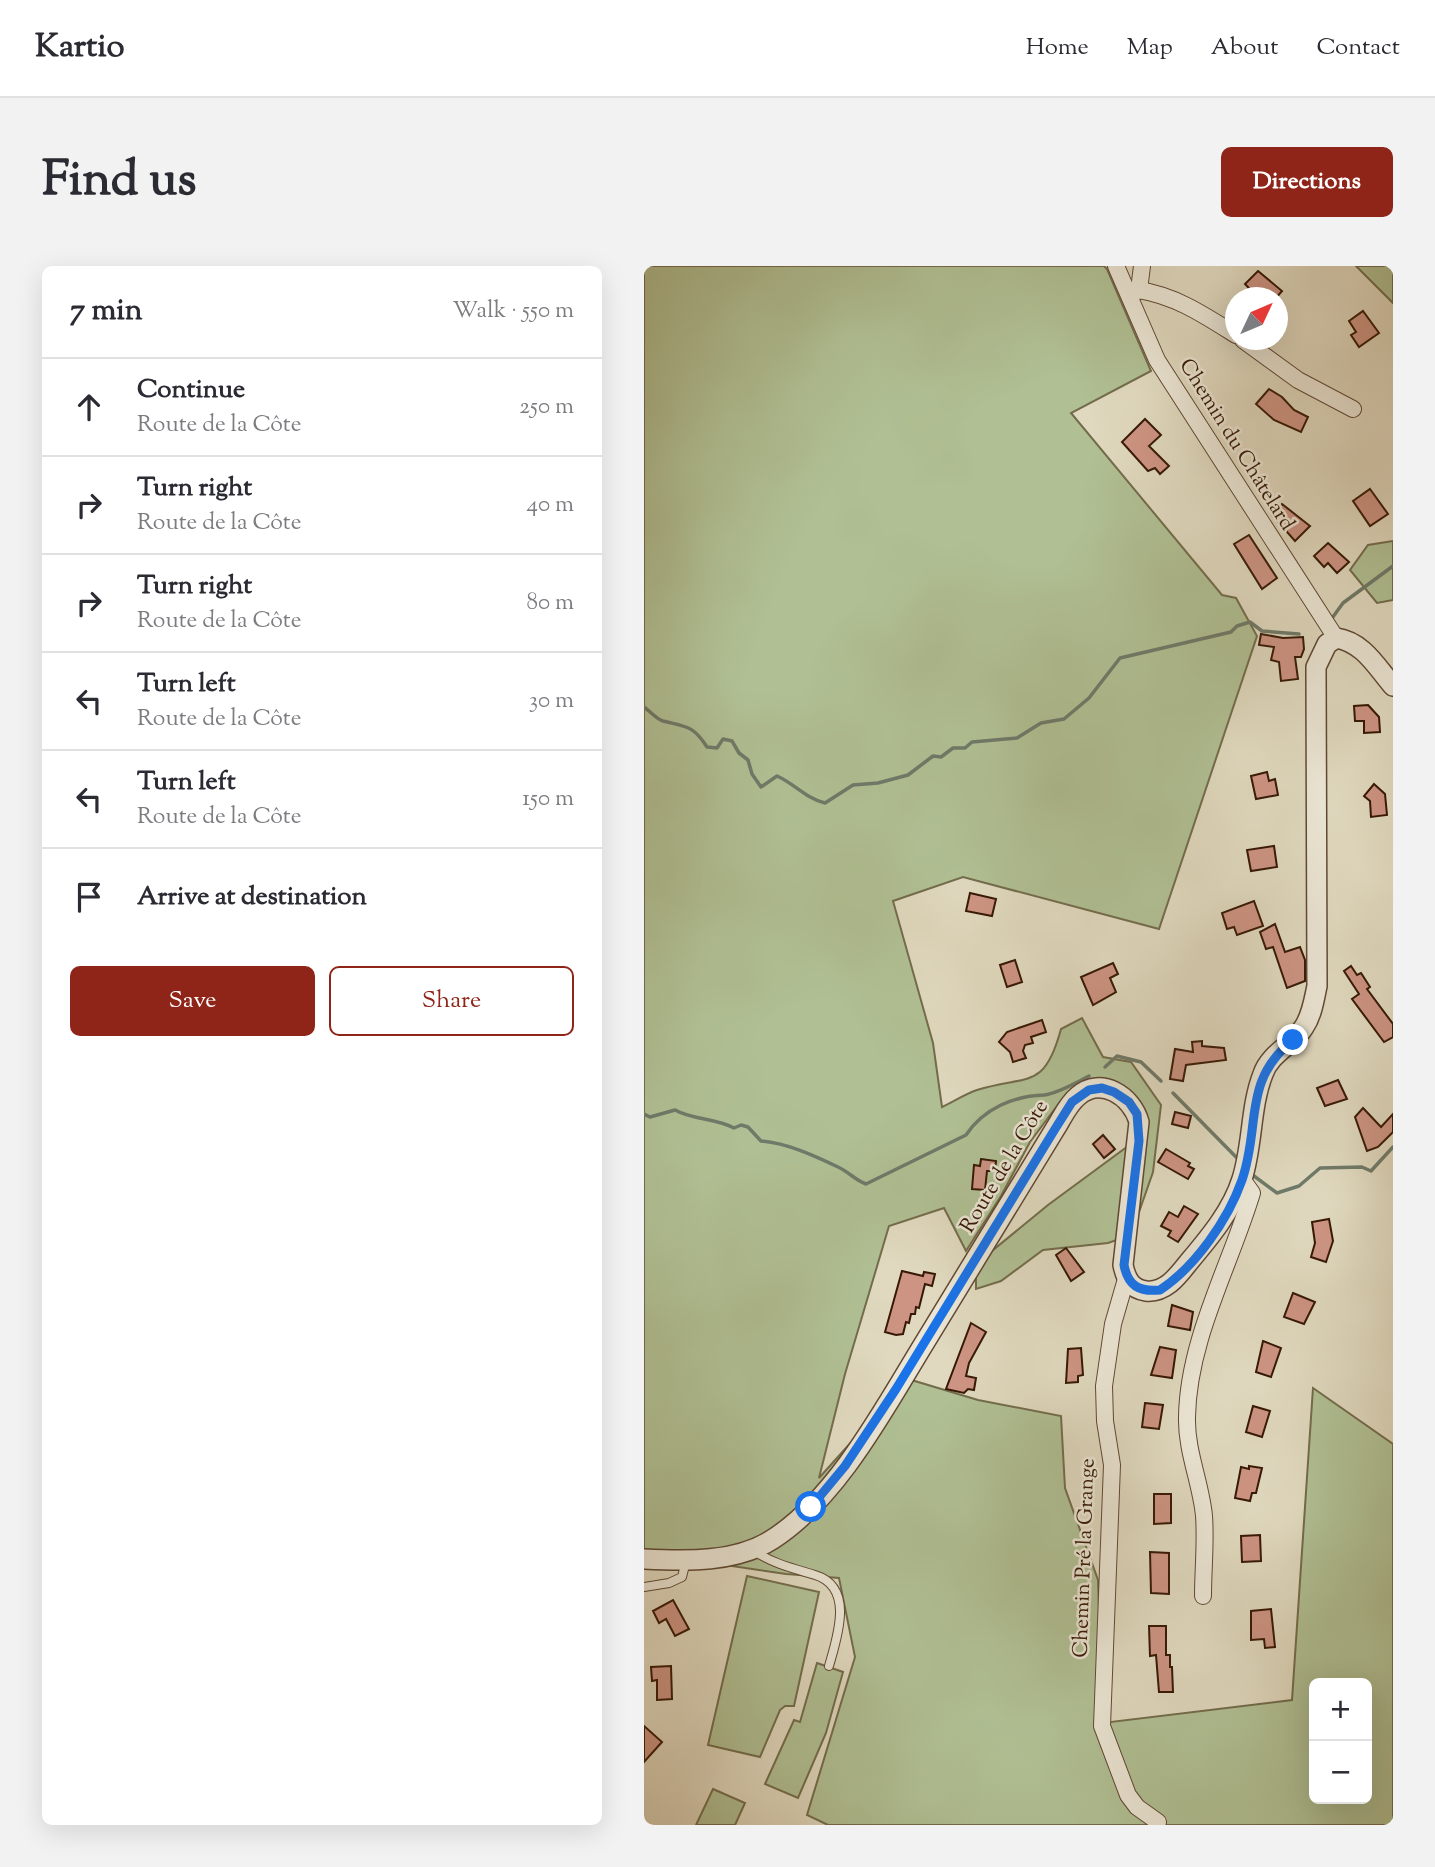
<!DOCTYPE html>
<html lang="en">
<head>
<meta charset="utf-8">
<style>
	:root { --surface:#fff; --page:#f2f2f3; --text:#2b2b33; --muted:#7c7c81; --line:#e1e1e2; --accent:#8f2418 }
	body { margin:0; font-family:"Sorts Mill Goudy",serif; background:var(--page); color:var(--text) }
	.controls { position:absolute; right:21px; bottom:21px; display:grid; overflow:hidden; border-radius:10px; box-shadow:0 7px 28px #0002 }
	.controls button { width:63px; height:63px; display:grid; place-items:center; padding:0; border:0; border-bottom:2px solid var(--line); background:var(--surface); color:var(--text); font:35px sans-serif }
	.compass { position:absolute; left:581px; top:21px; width:63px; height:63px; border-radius:50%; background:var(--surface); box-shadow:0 7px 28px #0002; rotate:46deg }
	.stop { position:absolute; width:21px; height:21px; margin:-16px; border:5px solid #1a73e8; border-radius:50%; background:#fff }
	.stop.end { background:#1a73e8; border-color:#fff; box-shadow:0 2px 7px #0008 }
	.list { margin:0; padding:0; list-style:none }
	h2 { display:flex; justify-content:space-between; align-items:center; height:91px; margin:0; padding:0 28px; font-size:30px }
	h2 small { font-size:23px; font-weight:400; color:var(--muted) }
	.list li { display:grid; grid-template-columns:46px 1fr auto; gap:21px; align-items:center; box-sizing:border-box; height:98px; padding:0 28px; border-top:2px solid var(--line) }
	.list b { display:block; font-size:26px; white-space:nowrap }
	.list p { margin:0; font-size:23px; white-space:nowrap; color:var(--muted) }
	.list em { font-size:23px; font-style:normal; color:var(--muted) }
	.actions { display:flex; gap:14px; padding:21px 28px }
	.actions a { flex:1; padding:16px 0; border:2px solid var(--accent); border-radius:10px; text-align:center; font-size:24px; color:var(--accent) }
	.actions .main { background:var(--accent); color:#fff }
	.icon { flex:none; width:38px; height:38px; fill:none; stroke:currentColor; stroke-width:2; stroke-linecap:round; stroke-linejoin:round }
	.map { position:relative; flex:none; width:749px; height:1559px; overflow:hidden; border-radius:10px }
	header { display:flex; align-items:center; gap:42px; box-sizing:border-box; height:98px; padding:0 35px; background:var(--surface); border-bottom:2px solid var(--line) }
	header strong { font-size:33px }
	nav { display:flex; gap:38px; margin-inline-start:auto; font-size:24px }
	.intro { display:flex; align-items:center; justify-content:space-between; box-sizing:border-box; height:168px; padding:0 42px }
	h1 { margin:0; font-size:49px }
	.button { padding:18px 32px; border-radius:10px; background:var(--accent); color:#fff; font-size:24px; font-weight:700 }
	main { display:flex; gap:42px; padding:0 42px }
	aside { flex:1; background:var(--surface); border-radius:10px; box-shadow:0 7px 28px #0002 }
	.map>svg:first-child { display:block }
</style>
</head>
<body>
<header>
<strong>Kartio</strong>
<nav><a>Home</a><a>Map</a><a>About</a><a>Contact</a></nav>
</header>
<div class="intro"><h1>Find us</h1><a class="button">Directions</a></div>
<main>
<aside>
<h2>7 min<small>Walk · 550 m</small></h2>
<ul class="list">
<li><svg class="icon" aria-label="ahead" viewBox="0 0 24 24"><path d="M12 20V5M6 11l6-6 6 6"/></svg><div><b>Continue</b><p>Route de la Côte</p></div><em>250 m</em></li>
<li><svg class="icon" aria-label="right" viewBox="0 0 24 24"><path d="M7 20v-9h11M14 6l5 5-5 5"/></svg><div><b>Turn right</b><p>Route de la Côte</p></div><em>40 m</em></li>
<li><svg class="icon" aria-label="right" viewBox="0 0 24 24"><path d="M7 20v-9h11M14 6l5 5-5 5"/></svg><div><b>Turn right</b><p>Route de la Côte</p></div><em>80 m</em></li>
<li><svg class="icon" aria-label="left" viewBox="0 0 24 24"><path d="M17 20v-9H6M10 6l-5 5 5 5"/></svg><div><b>Turn left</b><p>Route de la Côte</p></div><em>30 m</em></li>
<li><svg class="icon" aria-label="left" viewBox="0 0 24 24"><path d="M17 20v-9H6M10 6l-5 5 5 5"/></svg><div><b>Turn left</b><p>Route de la Côte</p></div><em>150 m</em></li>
<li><svg class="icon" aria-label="arrive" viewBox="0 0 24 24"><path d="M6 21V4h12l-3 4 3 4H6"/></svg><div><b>Arrive at destination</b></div></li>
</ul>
<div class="actions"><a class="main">Save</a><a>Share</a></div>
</aside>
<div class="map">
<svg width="749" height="1559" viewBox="0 0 749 1559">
	<rect width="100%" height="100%" fill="#e0d9bf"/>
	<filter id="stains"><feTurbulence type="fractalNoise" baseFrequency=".00286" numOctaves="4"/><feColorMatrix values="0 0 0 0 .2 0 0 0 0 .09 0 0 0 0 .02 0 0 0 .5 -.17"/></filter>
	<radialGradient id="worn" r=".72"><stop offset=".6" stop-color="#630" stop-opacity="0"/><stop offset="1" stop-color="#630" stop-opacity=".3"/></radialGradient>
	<g fill="#b0c094" stroke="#736c4c" stroke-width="2" fill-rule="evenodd">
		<path d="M0,0H460L463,3L507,105L427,147L578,329L592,332L613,370L515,663L319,611L249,635L289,777L298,841C309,836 321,828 333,824C383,808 400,826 417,763L438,752L459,791L487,796L517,839L509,906L487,969L464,977L399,984L357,1015L332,1023V998L404,939L499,869L468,816L416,836L386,876L357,930L322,985L300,942L245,960L201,1108L175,1212L264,1113L334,1134L417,1150L421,1222L454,1314L459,1457L648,1434L669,1122L749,1178V1559H184L163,1549L211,1391L195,1312L142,1308L0,1287ZM670,1417H723V1533H670Z"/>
		<path d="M712,0H749V37Z"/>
		<path d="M749,275V334L733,337L706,304L724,279Z"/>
		<path d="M103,1310L175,1326L150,1440H141L136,1444L116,1491L64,1479Z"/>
		<path d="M173,1397L199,1406L182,1467L154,1532L121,1518L150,1454L156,1456Z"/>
		<path d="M69,1523L101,1537L91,1559H52Z"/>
	</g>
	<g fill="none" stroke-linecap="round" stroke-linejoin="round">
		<g stroke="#6f7a69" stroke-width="3.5">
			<path d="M686,355L699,337L749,300"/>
			<path d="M0,441C6,445 12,453 19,455C42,461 49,459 63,481L73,482L79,473L88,475L95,487L104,494L108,508L117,521L133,510C151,518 161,532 181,537L209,519L234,517L264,509L289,490L297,491L309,482H321L328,476L373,472L397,457L420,453L445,432L476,392L587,366L593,360L606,356L618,365L655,368"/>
			<path d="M461,801L473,790L497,796L517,815"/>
			<path d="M529,827L592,891"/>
			<path d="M0,848L6,851L31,844C49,854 71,852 90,862L97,859L104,861L117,875C143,877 171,890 194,901C205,906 211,914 222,918L322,869C340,842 370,830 400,829C412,828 434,816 445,810"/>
			<path d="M610,910L633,927L655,920L676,902L718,901L727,905L749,881"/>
		</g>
	</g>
	<g fill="#cd9483" stroke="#361805" stroke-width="2">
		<path d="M614,5L638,25L632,32H614L601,18Z"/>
		<path d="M719,45L735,67L715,81L707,69L712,66L705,55Z"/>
		<path d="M625,123L638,131L650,144L664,151L657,166L630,154L612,138Z"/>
		<path d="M501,153L517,169L505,180L525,200L516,208L511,202L504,205L478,176Z"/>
		<path d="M726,223L744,248L726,260L709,235Z"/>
		<path d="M638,238L666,260L651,275L628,249Z"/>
		<path d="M605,269L633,312L618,323L590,278Z"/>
		<path d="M684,277L705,296L693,307L684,297L680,301L670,290Z"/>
		<path d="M617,368L639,372L659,371L660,383L657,391H651L654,413L637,415L635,396L627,394L630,381L615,379Z"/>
		<path d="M724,439L735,451L736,466L720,467V455H711L710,440Z"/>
		<path d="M623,506L625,515L631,513L634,529L612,533L607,510Z"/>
		<path d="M730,518L741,528L743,549L727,551L726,535L720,530Z"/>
		<path d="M630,580L633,601L607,605L603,584Z"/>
		<path d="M326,627L352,633L348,650L322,645Z"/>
		<path d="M610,635L619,660L593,669L590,661L583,663L578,647Z"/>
		<path d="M631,658L641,686L656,681L661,694V715L643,722L629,681L622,683L616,666Z"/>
		<path d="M371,694L378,716L363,721L356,699Z"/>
		<path d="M469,697L474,708L466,712L472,726L449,739L437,711Z"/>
		<path d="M707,700L713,709L717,707L726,721L723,723L749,758V771L740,776L708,733L715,728L700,705Z"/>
		<path d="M398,754L402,766L387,771L389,777L381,779L379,785L382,792L369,796L366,786L355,776L363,766Z"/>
		<path d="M558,775V780L580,782L582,794L542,799L539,815L526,813L531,783L549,786L548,776Z"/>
		<path d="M694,814L703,833L681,840L673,822Z"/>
		<path d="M719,842L737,861L749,848V866L734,881L723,885L711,851Z"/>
		<path d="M531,846L547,850L544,862L528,858Z"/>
		<path d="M459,869L471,883L460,892L449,878Z"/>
		<path d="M522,883L546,897L544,900L550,903L544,913L514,896Z"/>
		<path d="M337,893L352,895L351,905H343L341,924L328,923L330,899L336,900Z"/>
		<path d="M540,940L554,948L534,976L524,970L527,965L517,960L525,946L534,951Z"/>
		<path d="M685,953L689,975L682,996L667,991L671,977L668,956Z"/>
		<path d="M422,982L440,1006L427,1015L412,989Z"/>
		<path d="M258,1005L279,1010L280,1006L291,1008L288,1020L281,1018L275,1042L272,1041L271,1048H267L265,1057L262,1056L259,1068L252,1069L241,1066Z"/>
		<path d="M649,1027L671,1036L660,1058L640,1051Z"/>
		<path d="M528,1039L549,1046L546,1064L524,1060Z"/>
		<path d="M327,1057L342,1066L325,1097L322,1110L332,1112L330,1124L324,1123L320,1127L302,1123Z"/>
		<path d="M619,1075L637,1082L627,1111L612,1106Z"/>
		<path d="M516,1081L532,1084L528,1112L507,1109Z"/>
		<path d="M437,1082L439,1109L434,1110V1116L422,1117L424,1083Z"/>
		<path d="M501,1137L519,1139L515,1163L498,1161Z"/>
		<path d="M609,1140L626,1145L618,1171L602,1166Z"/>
		<path d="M605,1200L618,1202L612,1227H608L606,1235L591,1232L597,1201L605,1203Z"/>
		<path d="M510,1228H527V1257L510,1258Z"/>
		<path d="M616,1269L617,1295L598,1296L597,1270Z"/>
		<path d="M506,1286L525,1287V1328L507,1327Z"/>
		<path d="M29,1334L45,1363L31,1370L22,1353L15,1357L9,1345Z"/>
		<path d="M627,1343L631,1381L621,1382L620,1373L607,1374V1345Z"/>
		<path d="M505,1360H522V1389H526V1401H528L529,1426H515L512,1389L506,1390Z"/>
		<path d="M27,1400L28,1433L13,1434V1414L8,1415L7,1401Z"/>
		<path d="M0,1460L18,1476L0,1496Z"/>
	</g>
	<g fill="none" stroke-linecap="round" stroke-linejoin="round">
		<g stroke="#604834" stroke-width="10">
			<g id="service">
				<path d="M110,1285C130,1298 148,1302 171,1309C211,1321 193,1372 185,1400"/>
				<path d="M0,1321L25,1317L38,1311L42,1295"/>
			</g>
		</g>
		<g stroke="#604834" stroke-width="18">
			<g id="minor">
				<path d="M472,0L513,94L692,372"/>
				<path d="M495,24C532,30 560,49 592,69"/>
				<path d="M487,28L495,24L498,0"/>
				<path d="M599,74L654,114L709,143"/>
				<path d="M482,1013L469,1058L460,1120L461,1155L468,1199L458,1460L484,1529L493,1541L514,1556"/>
				<path d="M559,1330C559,1304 562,1276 560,1250C557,1217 542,1185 543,1151C544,1074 586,1000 608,927L598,913"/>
			</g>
		</g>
		<g stroke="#604834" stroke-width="22">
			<path id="tertiary" d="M0,1293C42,1295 92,1297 129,1273C194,1231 241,1141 281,1076C325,1005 368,934 411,863C418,852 424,838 434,830C457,810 488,830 495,856L479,999C482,1013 487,1023 502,1025C521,1027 533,1011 544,997C565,972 588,945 598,913C609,879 606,841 619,808C626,787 649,779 660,761C668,749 670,734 673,720L672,401L683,378L692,372C719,376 732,400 749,420"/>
		</g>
		<use href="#service" stroke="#ebe6d5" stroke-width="8"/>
		<use href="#minor" stroke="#ebe6d5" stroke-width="16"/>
		<use href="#tertiary" stroke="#ebe6d5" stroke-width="19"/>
	</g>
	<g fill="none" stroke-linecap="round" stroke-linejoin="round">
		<path stroke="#1a73e8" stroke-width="9" d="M167,1241L201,1200L252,1123L411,863L428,836L445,824L458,822L470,826L485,836L493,848L495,875L480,999C484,1020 495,1026 516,1024C551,1001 584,954 598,914C617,859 598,815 649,774"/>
	</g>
	<g text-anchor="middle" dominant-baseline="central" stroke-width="5" stroke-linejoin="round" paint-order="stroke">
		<g font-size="21" fill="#361805" stroke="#ebe6d5">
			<text transform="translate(592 179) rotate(58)">Chemin du Châtelard</text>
			<text transform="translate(361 901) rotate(-59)">Route de la Côte</text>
			<text transform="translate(441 1292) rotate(-88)">Chemin Pré la Grange</text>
		</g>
	</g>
	<rect width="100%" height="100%" filter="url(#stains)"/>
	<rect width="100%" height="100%" fill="url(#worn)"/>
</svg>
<div class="controls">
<button>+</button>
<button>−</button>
</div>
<svg class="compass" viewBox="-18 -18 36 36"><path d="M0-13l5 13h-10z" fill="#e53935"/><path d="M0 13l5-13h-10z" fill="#7c7c81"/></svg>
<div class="stop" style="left:167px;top:1241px"></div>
<div class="stop end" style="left:649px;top:774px"></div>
</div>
</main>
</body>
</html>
